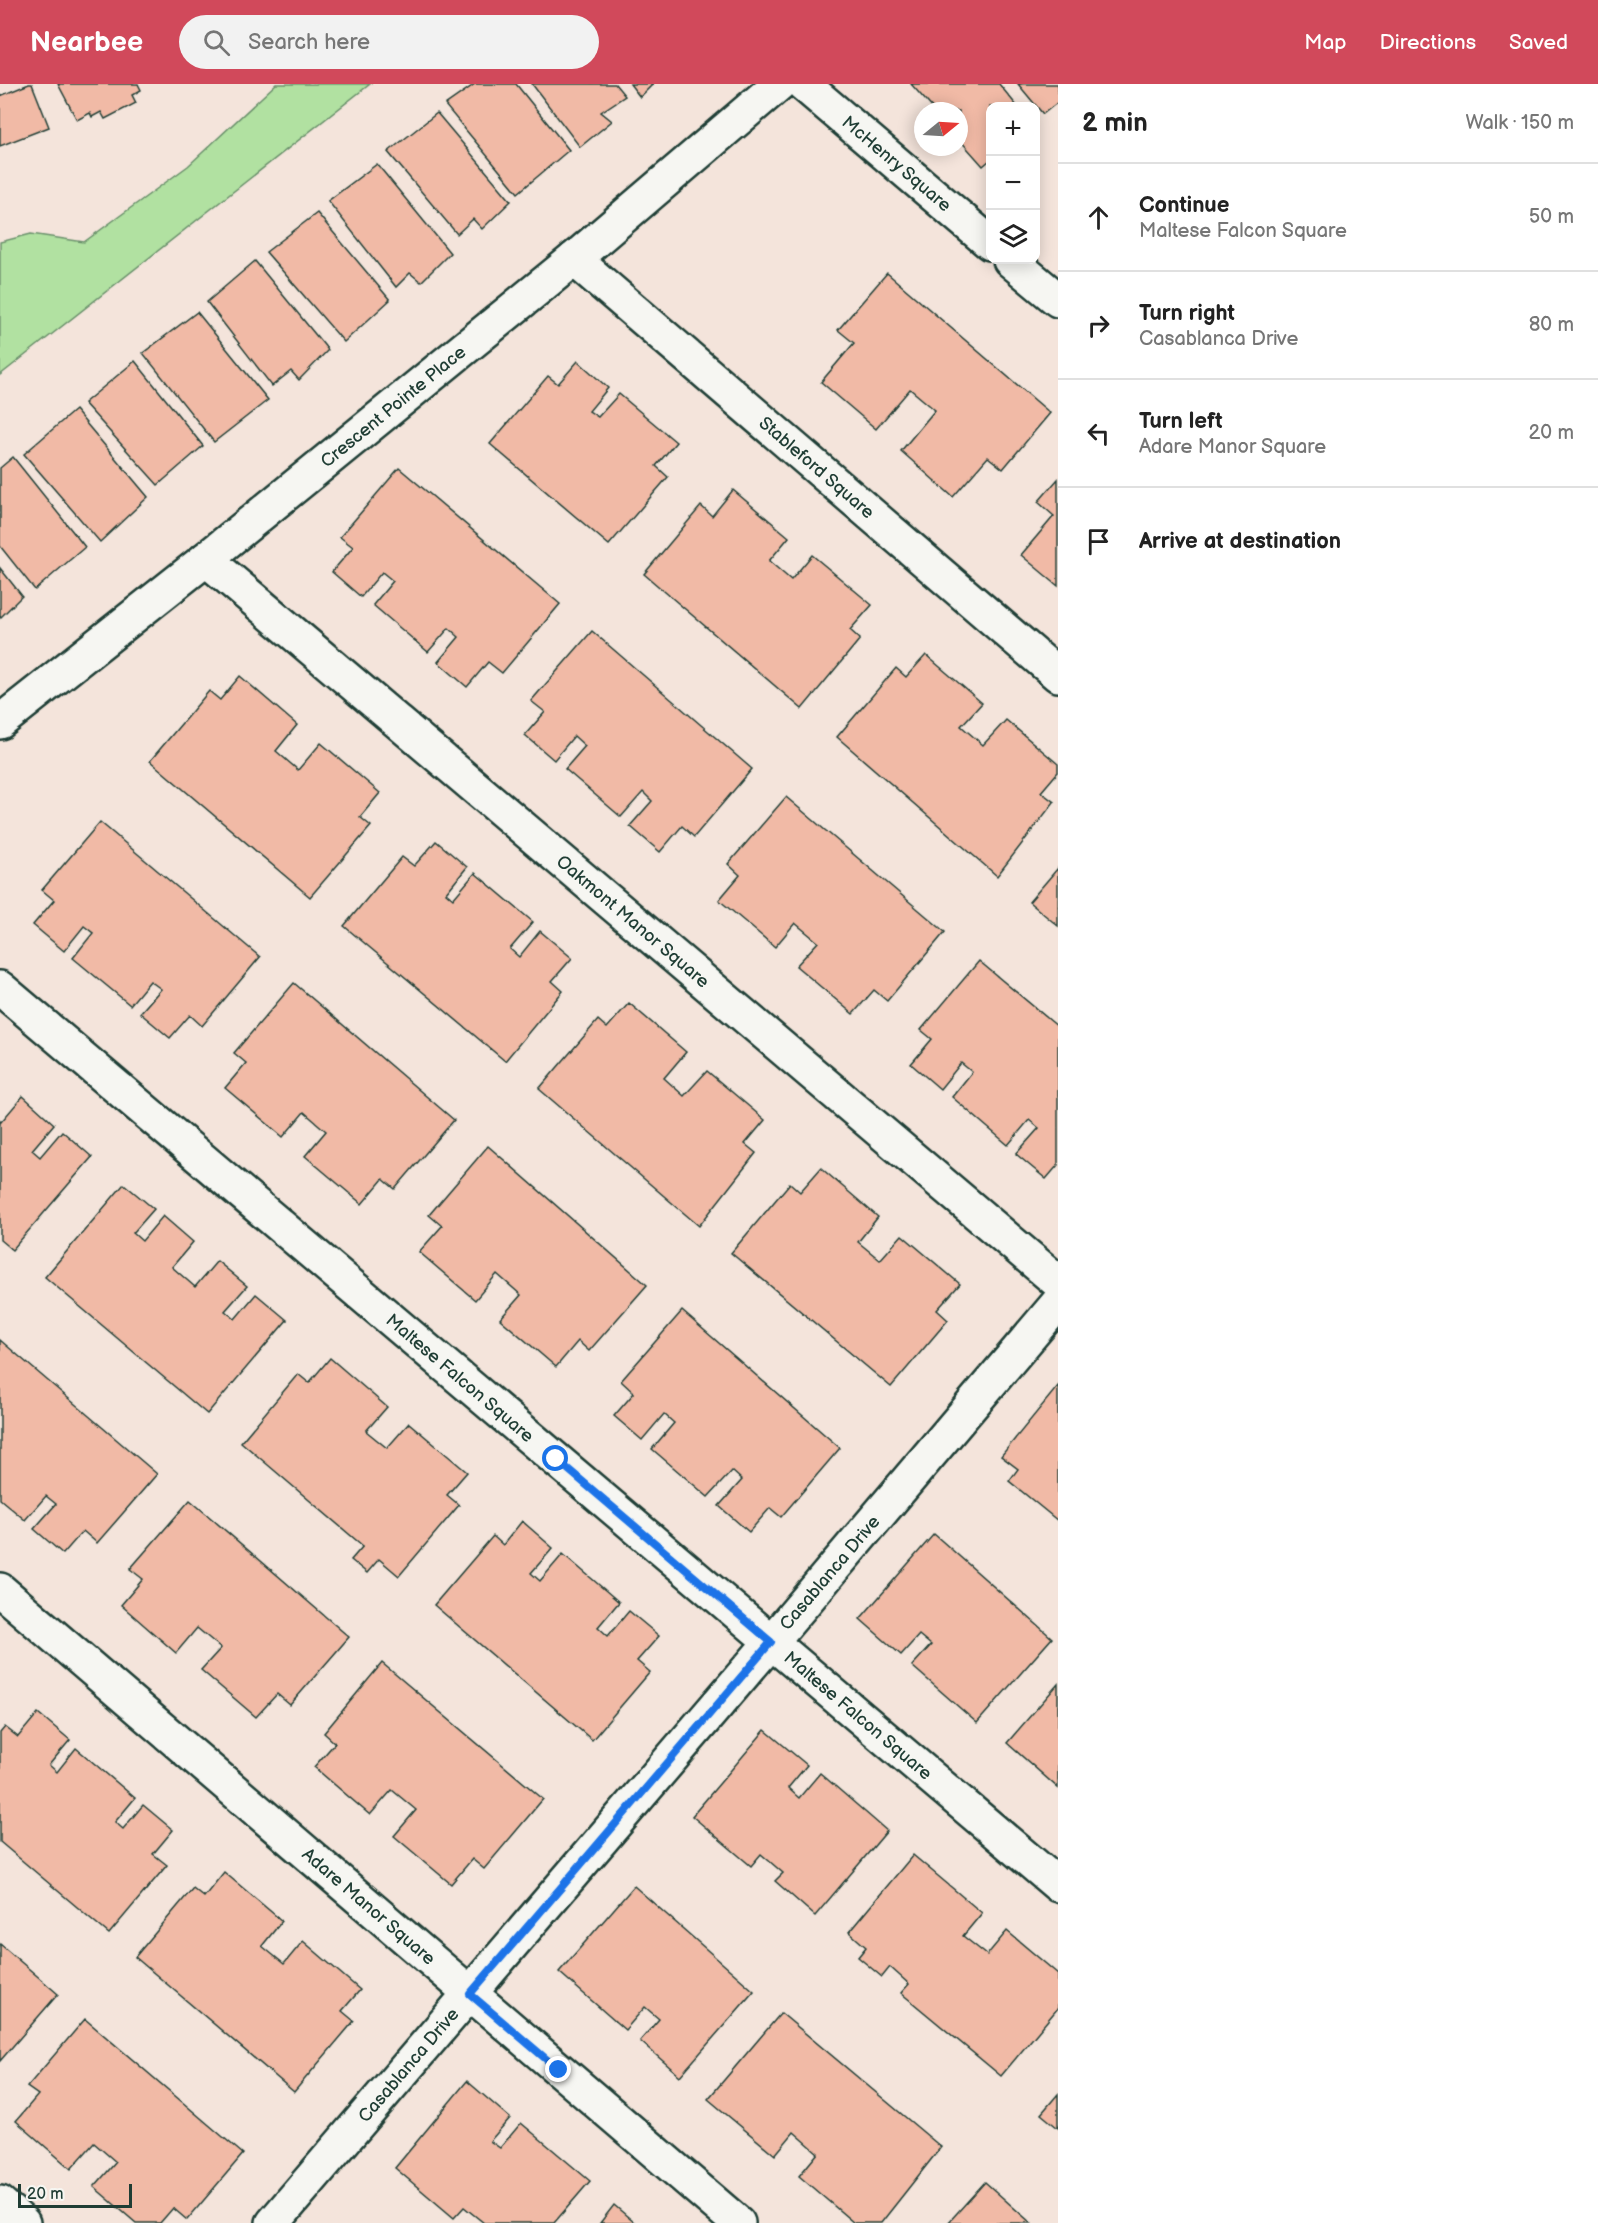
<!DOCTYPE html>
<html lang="en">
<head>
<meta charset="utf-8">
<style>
	:root { --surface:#fff; --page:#f2f2f2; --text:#222; --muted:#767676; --line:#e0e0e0; --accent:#d1495b }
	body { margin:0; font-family:"Balsamiq Sans",sans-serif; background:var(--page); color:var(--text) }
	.controls { position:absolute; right:18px; top:18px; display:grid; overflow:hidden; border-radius:12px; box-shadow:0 3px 15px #0003 }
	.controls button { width:54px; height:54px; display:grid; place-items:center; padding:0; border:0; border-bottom:2px solid var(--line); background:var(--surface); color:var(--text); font:30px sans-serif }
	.compass { position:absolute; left:914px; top:18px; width:54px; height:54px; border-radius:50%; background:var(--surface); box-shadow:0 3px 15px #0003; rotate:72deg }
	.scale { position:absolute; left:18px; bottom:15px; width:114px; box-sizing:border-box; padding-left:6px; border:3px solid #1f3d34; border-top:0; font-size:16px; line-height:21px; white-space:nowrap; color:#1f3d34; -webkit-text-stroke:4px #f6f6f2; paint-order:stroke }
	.stop { position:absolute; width:18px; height:18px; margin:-14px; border:4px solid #1a73e8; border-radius:50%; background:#fff }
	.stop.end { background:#1a73e8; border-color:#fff; box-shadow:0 2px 6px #0008 }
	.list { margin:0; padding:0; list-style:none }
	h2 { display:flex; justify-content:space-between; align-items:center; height:78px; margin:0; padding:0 24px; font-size:26px }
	h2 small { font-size:20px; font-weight:400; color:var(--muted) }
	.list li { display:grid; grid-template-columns:39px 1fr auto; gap:18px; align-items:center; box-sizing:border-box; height:108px; padding:0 24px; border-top:2px solid var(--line) }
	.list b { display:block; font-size:22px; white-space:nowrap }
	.list p { margin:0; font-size:20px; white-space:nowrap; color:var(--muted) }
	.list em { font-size:20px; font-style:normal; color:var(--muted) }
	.icon { flex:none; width:33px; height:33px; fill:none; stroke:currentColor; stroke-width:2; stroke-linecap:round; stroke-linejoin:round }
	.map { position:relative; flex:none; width:1058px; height:2139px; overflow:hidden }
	header { display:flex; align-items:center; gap:36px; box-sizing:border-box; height:84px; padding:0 30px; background:var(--accent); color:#fff }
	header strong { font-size:28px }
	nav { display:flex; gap:33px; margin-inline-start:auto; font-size:21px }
	.search { width:420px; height:54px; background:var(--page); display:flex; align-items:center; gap:15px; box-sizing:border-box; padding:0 21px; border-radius:33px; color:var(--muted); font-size:22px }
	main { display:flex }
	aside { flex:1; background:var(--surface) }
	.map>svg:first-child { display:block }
</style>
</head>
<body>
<header>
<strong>Nearbee</strong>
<div class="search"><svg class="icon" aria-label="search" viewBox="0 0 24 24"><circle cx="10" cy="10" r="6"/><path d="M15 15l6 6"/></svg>Search here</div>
<nav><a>Map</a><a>Directions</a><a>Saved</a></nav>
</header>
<main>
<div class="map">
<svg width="1058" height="2139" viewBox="0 0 1058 2139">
	<rect width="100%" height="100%" fill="#f4e4db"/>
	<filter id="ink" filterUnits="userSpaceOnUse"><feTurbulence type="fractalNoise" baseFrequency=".0167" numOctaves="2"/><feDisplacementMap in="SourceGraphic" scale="12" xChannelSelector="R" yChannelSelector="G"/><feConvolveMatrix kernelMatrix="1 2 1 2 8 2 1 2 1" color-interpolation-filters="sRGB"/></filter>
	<g filter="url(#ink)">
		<path fill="#b1e1a1" stroke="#688f6a" stroke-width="1.5" d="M276,0H370L0,291V158L31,150L84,158L188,82Z"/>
		<g fill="#f1baa6" stroke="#1f3d34" stroke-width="1.5">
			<path d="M29,0H32L49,43L0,62V12Z"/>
			<path d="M58,0H138L141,6L132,11L136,19L105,35L101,28L92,33L90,29L77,36Z"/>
			<path d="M475,0H516L569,66L518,109L445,21Z"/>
			<path d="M532,0H615L625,12L601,28L612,37L580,63Z"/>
			<path d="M630,0H653L640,13Z"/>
			<path d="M911,0H999L1017,22H990V76L983,82L959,55V27H935Z"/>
			<path d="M1018,0H1058V18L1043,30Z"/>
			<path d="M437,29L511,117L482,145L473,135L457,150L388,68Z"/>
			<path d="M377,80L450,169L421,198L410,189L396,203L328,117Z"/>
			<path d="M317,129L390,216L344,258L266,168Z"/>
			<path d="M255,177L328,266L299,296L291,287L272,302L207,218Z"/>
			<path d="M887,189L1050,329L1003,385L988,373L953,413L901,367L935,326L910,305L876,345L821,298L854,259L838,246Z"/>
			<path d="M197,228L268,316L214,358L143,269Z"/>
			<path d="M135,277L203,362L158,401L84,319Z"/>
			<path d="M578,277L608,304L589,327L598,333L619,310L676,358L656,382L668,393L609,461L490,360L548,292L558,300Z"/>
			<path d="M75,326L148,413L100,458L24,370Z"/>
			<path d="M13,373L85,463L35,506L0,462V384Z"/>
			<path d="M399,384L560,520L502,589L488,578L467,603L438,578L459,553L449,544L428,568L373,521L393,497L382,488L361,513L332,488L353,463L340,453Z"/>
			<path d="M1058,395V502L1021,471L1054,432L1038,418Z"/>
			<path d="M733,406L789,453L769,477L791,496L812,471L872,521L850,546L860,555L802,625L644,490L701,422L712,432Z"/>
			<path d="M0,484L22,512L0,534Z"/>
			<path d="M592,547L752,685L694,753L682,742L660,768L630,742L652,717L643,708L621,733L565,685L585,662L574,652L554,676L525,651L545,628L531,617Z"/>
			<path d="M926,571L982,619L961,642L983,661L1006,636L1058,680V688L1041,708L1054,718L997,792L837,653L896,584L906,593Z"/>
			<path d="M240,592L297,641L276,667L298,686L321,659L380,709L360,733L371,742L310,813L150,677L209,607L220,616Z"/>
			<path d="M786,713L945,848L887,917L874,906L853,930L796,882L818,858L795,839L775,863L719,816L740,791L728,780Z"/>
			<path d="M100,738L260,873L202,942L190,931L170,954L140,929L161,905L150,897L130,921L73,874L93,849L84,842L64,867L33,841L54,816L42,806Z"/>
			<path d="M436,757L467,783L446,809L453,815L475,789L533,838L510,865L519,873L540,847L572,874L552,897L563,907L505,977L344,842L402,773L414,782Z"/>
			<path d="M1058,784V842L1029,818Z"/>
			<path d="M979,877L1058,943V1081L1046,1095L1016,1070L1039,1044L1029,1036L1008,1061L952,1013L972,988L961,979L940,1005L911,980L932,955L921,946Z"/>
			<path d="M294,899L454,1036L395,1105L383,1095L362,1120L305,1072L326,1047L304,1028L283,1053L225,1004L246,979L234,969Z"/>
			<path d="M629,919L686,968L664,994L684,1012L707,987L765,1036L745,1060L756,1069L699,1142L539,1005L598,936L607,944Z"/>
			<path d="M23,1012L54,1040L32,1066L40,1073L62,1047L92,1073L12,1166L0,1156V1037L1,1038Z"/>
			<path d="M488,1062L647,1201L589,1267L578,1257L556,1283L500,1235L521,1211L497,1190L475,1216L419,1168L442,1142L429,1131Z"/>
			<path d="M821,1084L878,1133L858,1158L880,1176L902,1151L960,1200L937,1226L948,1236L891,1303L731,1169L790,1099L800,1108Z"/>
			<path d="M124,1100L154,1125L133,1149L142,1157L163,1132L193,1158L172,1183L195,1203L217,1177L247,1202L225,1227L235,1235L256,1210L287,1236L207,1330L45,1193Z"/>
			<path d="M682,1227L840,1364L781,1433L770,1424L749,1448L719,1422L742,1396L732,1387L708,1413L652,1365L674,1339L664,1330L642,1356L614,1332L634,1309L621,1297Z"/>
			<path d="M0,1256L157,1390L97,1459L83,1447L63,1470L34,1445L56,1420L46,1412L25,1436L0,1415Z"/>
			<path d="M330,1274L387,1323L366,1347L387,1364L409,1339L467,1388L447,1411L459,1421L399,1492L379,1475L367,1489L351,1476L363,1462L241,1358L298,1290L309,1299Z"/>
			<path d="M1058,1302V1437L1009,1397L1018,1385L1001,1372Z"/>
			<path d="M190,1416L349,1553L290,1621L277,1610L256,1633L201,1586L221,1564L197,1544L176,1569L121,1521L143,1495L130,1485Z"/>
			<path d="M522,1437L553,1464L531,1489L540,1497L563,1470L619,1518L598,1543L608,1552L629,1527L659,1552L637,1577L650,1588L592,1656L434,1521L493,1452L503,1461Z"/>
			<path d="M934,1450L1052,1554L977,1639L912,1582L931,1561L919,1551L901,1571L860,1535Z"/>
			<path d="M382,1579L543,1715L484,1785L472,1775L451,1800L394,1752L416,1726L392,1706L370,1731L314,1683L335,1659L324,1649Z"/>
			<path d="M1058,1600V1704L1007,1659Z"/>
			<path d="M38,1629L70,1656L49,1681L57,1688L76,1664L135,1714L115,1738L123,1745L143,1721L173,1746L153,1770L167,1781L109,1850L0,1758V1649L5,1643L18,1653Z"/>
			<path d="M765,1646L807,1681L788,1704L799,1714L820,1689L887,1747L815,1832L775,1797L783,1789L761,1770L751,1782L692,1732Z"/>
			<path d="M913,1771L982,1829L963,1852L987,1871L1007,1847L1058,1890V1924L1001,1992L901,1909L909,1900L890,1883L882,1893L858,1873L866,1863L849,1848Z"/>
			<path d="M224,1788L282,1837L262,1862L284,1880L303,1857L360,1906L342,1927L354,1937L294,2008L135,1873L193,1804L204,1813Z"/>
			<path d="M634,1802L754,1907L680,1992L640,1957L659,1935L645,1923L625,1946L559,1888Z"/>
			<path d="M0,1860L58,1910L0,1977Z"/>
			<path d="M781,1929L941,2063L881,2139H854L799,2092L818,2069L794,2048L775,2071L708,2015Z"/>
			<path d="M85,1935L243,2070L187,2136L173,2124L160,2139H136L94,2103L116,2078L94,2059L71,2085L16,2037L38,2011L27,2003Z"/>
			<path d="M467,1997L510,2034L490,2057L500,2064L521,2039L590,2097L554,2139H484L464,2123L454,2134L395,2084Z"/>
			<path d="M1058,2010V2044L1041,2030Z"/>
			<path d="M985,2098L1031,2139H948Z"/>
			<path d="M614,2121L635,2139H600Z"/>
		</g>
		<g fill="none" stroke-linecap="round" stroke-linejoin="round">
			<g stroke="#1f3d34" stroke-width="38">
				<g id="street">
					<path id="s1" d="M803,0L990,159"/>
					<path id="s2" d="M574,175L1058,591"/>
					<path d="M1010,176L1058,216"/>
					<path id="s3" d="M206,475L1058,1198"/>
					<path id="s4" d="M0,638L206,475L574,175L779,0"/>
					<path id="s5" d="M0,904L1058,1801"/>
					<path id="s6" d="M0,1506L738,2139"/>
					<path d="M0,2119L23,2139"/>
					<path id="s7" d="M273,2139L771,1558L1058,1219"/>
				</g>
			</g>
			<use href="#street" stroke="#f6f6f2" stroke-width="33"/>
		</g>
	</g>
	<g fill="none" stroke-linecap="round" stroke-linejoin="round" filter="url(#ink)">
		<path stroke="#1a73e8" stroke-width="8" d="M556,1375L771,1558L470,1910L559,1986"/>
	</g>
	<g text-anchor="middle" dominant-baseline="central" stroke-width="5" stroke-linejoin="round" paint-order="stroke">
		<g font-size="18" fill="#1f3d34" stroke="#f6f6f2">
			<text stroke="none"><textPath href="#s1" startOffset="123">McHenry Square</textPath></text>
			<text stroke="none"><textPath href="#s4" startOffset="504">Crescent Pointe Place</textPath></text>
			<text stroke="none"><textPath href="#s2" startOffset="320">Stableford Square</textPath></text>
			<text stroke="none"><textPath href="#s3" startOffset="560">Oakmont Manor Square</textPath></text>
			<text stroke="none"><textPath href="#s5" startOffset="603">Maltese Falcon Square</textPath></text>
			<text stroke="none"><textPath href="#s7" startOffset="856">Casablanca Drive</textPath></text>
			<text stroke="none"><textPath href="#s5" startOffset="1125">Maltese Falcon Square</textPath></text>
			<text stroke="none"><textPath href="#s6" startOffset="486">Adare Manor Square</textPath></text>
			<text stroke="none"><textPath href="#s7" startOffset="208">Casablanca Drive</textPath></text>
		</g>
	</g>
</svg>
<div class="controls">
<button>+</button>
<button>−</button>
<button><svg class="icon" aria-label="layers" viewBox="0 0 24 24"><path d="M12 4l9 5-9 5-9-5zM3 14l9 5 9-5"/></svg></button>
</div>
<svg class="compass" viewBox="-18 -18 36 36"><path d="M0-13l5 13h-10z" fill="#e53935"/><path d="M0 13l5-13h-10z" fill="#767676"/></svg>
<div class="scale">20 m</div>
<div class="stop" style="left:556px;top:1375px"></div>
<div class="stop end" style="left:559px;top:1986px"></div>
</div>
<aside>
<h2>2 min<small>Walk · 150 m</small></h2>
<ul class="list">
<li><svg class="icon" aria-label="ahead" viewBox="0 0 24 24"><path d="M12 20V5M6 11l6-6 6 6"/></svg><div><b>Continue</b><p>Maltese Falcon Square</p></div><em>50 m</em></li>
<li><svg class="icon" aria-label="right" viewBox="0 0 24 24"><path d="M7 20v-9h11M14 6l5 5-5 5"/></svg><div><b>Turn right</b><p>Casablanca Drive</p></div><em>80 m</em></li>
<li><svg class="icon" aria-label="left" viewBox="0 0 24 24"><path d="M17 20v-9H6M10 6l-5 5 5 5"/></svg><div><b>Turn left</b><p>Adare Manor Square</p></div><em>20 m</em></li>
<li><svg class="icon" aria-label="arrive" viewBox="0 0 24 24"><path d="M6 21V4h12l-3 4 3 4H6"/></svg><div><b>Arrive at destination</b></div></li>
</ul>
</aside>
</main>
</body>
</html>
